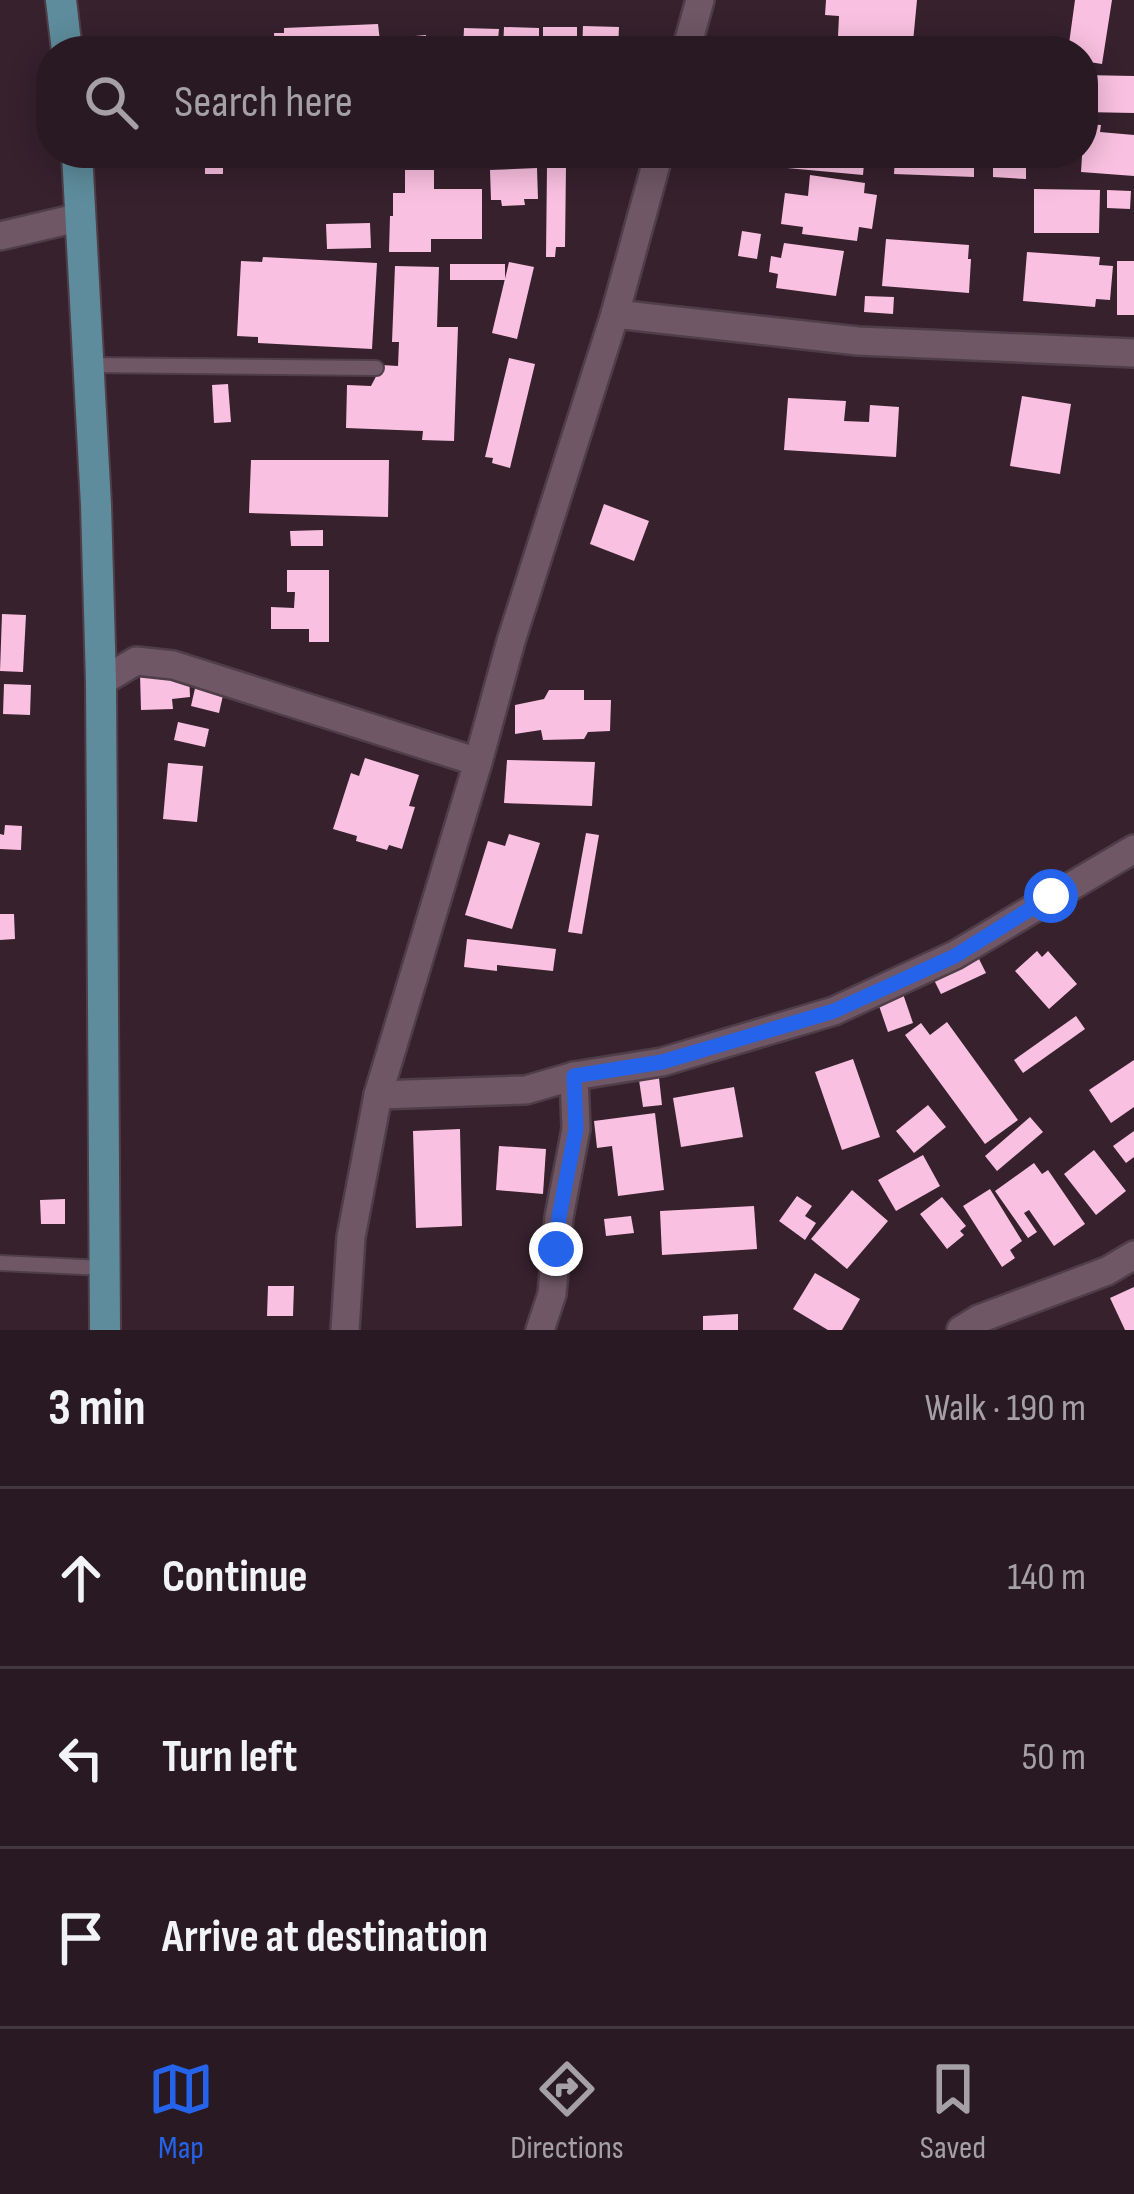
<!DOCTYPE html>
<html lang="en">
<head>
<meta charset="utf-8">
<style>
	:root { --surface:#281922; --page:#34262f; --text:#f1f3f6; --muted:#a5a0a5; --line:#443840; --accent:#2563eb }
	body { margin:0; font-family:"Sofia Sans Condensed",sans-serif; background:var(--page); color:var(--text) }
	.stop { position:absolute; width:36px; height:36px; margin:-27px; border:9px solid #2563eb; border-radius:50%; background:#fff }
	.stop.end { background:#2563eb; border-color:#fff; box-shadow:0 3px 12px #0008 }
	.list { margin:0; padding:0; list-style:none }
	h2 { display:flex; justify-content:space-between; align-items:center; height:156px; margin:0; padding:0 48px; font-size:51px }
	h2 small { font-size:39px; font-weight:400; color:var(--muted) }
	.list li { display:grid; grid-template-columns:78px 1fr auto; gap:36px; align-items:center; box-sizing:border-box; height:180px; padding:0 48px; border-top:3px solid var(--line) }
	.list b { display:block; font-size:45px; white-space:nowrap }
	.list em { font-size:39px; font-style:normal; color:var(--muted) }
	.icon { flex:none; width:66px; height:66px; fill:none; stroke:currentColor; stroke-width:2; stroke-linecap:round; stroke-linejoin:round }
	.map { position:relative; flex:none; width:1134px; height:1330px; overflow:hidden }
	.search { position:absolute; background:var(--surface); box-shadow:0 6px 30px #0003; left:36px; right:36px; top:36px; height:132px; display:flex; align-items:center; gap:30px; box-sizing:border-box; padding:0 42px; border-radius:48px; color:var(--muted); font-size:45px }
	.sheet { height:696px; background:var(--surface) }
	nav { display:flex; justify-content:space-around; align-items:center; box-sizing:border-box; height:168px; border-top:3px solid var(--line); background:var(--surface); font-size:33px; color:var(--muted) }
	nav a { display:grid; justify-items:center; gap:6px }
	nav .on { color:var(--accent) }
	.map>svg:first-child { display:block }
</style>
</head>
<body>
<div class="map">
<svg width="1134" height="1330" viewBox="0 0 1134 1330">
	<rect width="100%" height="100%" fill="#36212d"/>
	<g fill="#fac0e1">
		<path d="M826,0H917L913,42L838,36L839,16L825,15Z"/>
		<path d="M1075,0H1112L1102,64L1083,61V51H1068Z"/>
		<path d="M378,24L381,50H275L274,33H284V28Z"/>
		<path d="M583,26L619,27L618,51H582Z"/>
		<path d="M504,27L539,28V51H503Z"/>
		<rect x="543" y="27" width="34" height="24"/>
		<path d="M464,28L499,29L497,51H463Z"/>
		<path d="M426,35L427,51H394L393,38Z"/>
		<path d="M1083,75L1134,76V113L1083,112Z"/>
		<path d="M1084,124L1101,125L1100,132L1134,135V176L1081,172Z"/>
		<rect x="205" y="153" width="18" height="21"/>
		<path d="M789,153H865L863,175L787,168Z"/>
		<path d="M895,157L974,160V177L894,174Z"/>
		<path d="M993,163L1026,164V179L993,177Z"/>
		<path d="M547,166H566L565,247H556L555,257H546Z"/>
		<path d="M537,168L538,199H524L525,205L502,206L501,200H491L490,170Z"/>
		<path d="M405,170H434V189H482V239H431V252H389L390,216H393V193H405Z"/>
		<path d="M810,175L865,183L864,193L877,195L872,229L859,227L857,241L802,234L803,227L781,224L785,193L808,196Z"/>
		<path d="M1034,189L1100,190L1099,233H1034Z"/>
		<path d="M1107,190L1131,191L1130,209L1107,208Z"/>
		<path d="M370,223L371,248L327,249L326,224Z"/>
		<path d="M742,231L761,234L757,259L738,256Z"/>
		<path d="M886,239L969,245L968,259H971L969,293L882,286Z"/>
		<path d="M784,243L844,251L836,296L776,288L778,274L769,272L771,256L781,258Z"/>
		<path d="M1027,252L1100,257L1099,265L1113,266L1110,300L1096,299L1095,307L1023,301Z"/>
		<path d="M263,257L377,263L372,349L258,343V337L237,336L241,261L262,262Z"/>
		<rect x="1117" y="261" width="17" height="54"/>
		<path d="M509,262L534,267L517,339L492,333Z"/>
		<rect x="450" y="264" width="55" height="16"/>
		<path d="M395,266L439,267L437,327H458L454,441L422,440L423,431L346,428L347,385L371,386L382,365L398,366L399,342H392Z"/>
		<path d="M865,296L894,297L893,314L864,312Z"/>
		<path d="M509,358L535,364L510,468L492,463L493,458L485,457Z"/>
		<path d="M228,384L231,422L214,423L212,385Z"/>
		<path d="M1022,396L1071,404L1060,474L1010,466Z"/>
		<path d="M788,398L846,401L844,421L869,422L870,405L899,407L896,457L784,450Z"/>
		<path d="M251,460H389L388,517L249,513Z"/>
		<path d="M604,504L649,521L634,561L590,544Z"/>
		<path d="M323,530V546H291L290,531Z"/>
		<path d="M287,570H329V642H309V629H271V607L294,608L295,592H287Z"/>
		<path d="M2,614L26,615L23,672L0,671Z"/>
		<path d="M189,671L190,697L172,699L173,709L141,710L140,674Z"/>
		<path d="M4,684L31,685L30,715L3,714Z"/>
		<path d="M196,684L224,691L219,713L191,706Z"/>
		<path d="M549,690H584V700H611L610,731L588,732L584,739L543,740L541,730L515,734V705L544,699Z"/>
		<path d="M178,722L209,729L205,747L174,740Z"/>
		<path d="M365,758L419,775L409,806L415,807L402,849L389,845L387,850L356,841L357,836L333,829L351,773L359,776Z"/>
		<path d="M507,760L595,762L592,806L504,803Z"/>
		<path d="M168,763L203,766L197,822L163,819Z"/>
		<path d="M5,825L22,826L21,850L0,849V834L4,835Z"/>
		<path d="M586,833L599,835L582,934L568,932Z"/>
		<path d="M509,834L540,843L512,929L465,915L488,841L505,846Z"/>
		<path d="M0,914H14L15,939L0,940Z"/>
		<path d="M467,939L556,949L553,971L497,965V971L464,967Z"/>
		<path d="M1037,951L1042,957L1048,951L1077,984L1049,1009L1015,971Z"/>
		<path d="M978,957L986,973L941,994L933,978Z"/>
		<path d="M903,994L913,1023L888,1032L878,1003Z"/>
		<path d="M1076,1016L1085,1029L1023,1073L1014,1060Z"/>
		<path d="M947,1022L1018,1120L985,1144L905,1035L921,1023L930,1035Z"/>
		<path d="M853,1059L880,1137L842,1150L815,1072Z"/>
		<path d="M1134,1060V1107L1111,1123L1089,1090Z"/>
		<path d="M659,1078L662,1105L643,1107L639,1080Z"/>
		<path d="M734,1087L743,1137L681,1147L673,1098Z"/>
		<path d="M928,1105L946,1127L914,1153L896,1131Z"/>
		<path d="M655,1113L664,1190L618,1196L612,1146L597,1148L594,1121Z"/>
		<path d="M1030,1117L1043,1132L997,1171L985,1156Z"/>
		<path d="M460,1129L462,1226L416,1228L413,1131Z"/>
		<path d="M1134,1131V1157L1126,1163L1113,1146Z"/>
		<path d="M499,1146L546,1149L543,1194L496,1190Z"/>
		<path d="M1094,1150L1126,1191L1096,1215L1064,1174Z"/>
		<path d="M923,1155L940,1186L896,1211L878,1180Z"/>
		<path d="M1034,1163L1042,1174L1048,1170L1085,1224L1054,1246L1029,1210L1024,1213L1037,1232L1028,1238L995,1191Z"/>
		<path d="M990,1189L1022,1241L1010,1250L1015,1258L1002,1267L963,1206Z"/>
		<path d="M852,1190L888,1221L847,1269L811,1239Z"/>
		<path d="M797,1196L812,1206L805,1216L816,1223L805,1240L779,1221Z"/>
		<path d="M942,1197L966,1226L960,1231L964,1235L947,1249L920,1214Z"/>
		<path d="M65,1199V1224H41L40,1200Z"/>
		<path d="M754,1206L757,1249L662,1255L660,1211Z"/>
		<path d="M631,1216L634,1233L606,1236L604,1219Z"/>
		<path d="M815,1273L860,1299L842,1330H828L793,1309Z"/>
		<path d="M268,1286H294L293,1316H267Z"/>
		<path d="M1134,1287V1330H1125L1110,1298Z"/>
		<path d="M738,1314V1330H703V1316Z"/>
	</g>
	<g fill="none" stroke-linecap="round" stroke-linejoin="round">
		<g stroke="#4f3e48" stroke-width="18">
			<g id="service">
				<path d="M89,365L376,368"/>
				<path d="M0,1263L103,1268"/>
			</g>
		</g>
		<g stroke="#4f3e48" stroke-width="32">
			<g id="minor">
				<path d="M686,51L700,0"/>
				<path d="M0,236L81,217"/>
				<path d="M615,314L858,341L1134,353"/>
				<path d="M101,682L136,661L173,665L478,762"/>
				<path d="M378,1095L526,1090L574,1076L662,1062L834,1011L955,955L1134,849"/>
				<path d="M345,1330L351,1237L378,1095L478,762L511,641L615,314L659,153"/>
				<path d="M540,1330L552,1294L559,1217L576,1129L574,1076"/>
				<path d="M961,1330L979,1319L1107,1271L1134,1255"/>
			</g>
		</g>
		<g stroke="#4f3e48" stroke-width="34">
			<g id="primary">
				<path d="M61,0L67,51"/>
				<path d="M77,153L96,505L101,682L105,1330"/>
			</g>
		</g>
		<use href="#service" stroke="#6f5765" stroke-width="14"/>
		<use href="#minor" stroke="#6f5765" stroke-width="27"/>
		<use href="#primary" stroke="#5e8c9c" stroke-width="30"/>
	</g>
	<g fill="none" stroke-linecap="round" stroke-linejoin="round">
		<path stroke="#2563eb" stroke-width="15" d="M556,1249L559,1217L576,1129L574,1076L662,1062L834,1011L955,956L1051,896"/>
	</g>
</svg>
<div class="stop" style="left:1051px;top:896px"></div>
<div class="stop end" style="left:556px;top:1249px"></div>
<div class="search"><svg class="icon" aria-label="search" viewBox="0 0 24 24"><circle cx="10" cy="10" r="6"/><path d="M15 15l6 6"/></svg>Search here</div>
</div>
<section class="sheet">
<h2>3 min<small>Walk · 190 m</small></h2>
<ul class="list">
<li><svg class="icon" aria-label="ahead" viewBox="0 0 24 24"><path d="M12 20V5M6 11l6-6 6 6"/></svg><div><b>Continue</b></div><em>140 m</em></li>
<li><svg class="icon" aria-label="left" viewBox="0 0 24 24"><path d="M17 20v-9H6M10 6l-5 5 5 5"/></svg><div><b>Turn left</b></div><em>50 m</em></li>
<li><svg class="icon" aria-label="arrive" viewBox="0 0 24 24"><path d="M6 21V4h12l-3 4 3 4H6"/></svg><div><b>Arrive at destination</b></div></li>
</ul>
</section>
<nav>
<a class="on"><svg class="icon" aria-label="map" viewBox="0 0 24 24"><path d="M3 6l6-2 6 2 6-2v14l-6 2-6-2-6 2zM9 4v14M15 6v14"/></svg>Map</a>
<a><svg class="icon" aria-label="directions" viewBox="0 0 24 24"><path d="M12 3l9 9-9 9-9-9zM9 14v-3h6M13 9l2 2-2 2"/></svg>Directions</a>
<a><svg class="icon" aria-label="saved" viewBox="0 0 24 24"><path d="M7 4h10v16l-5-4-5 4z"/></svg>Saved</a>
</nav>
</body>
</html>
